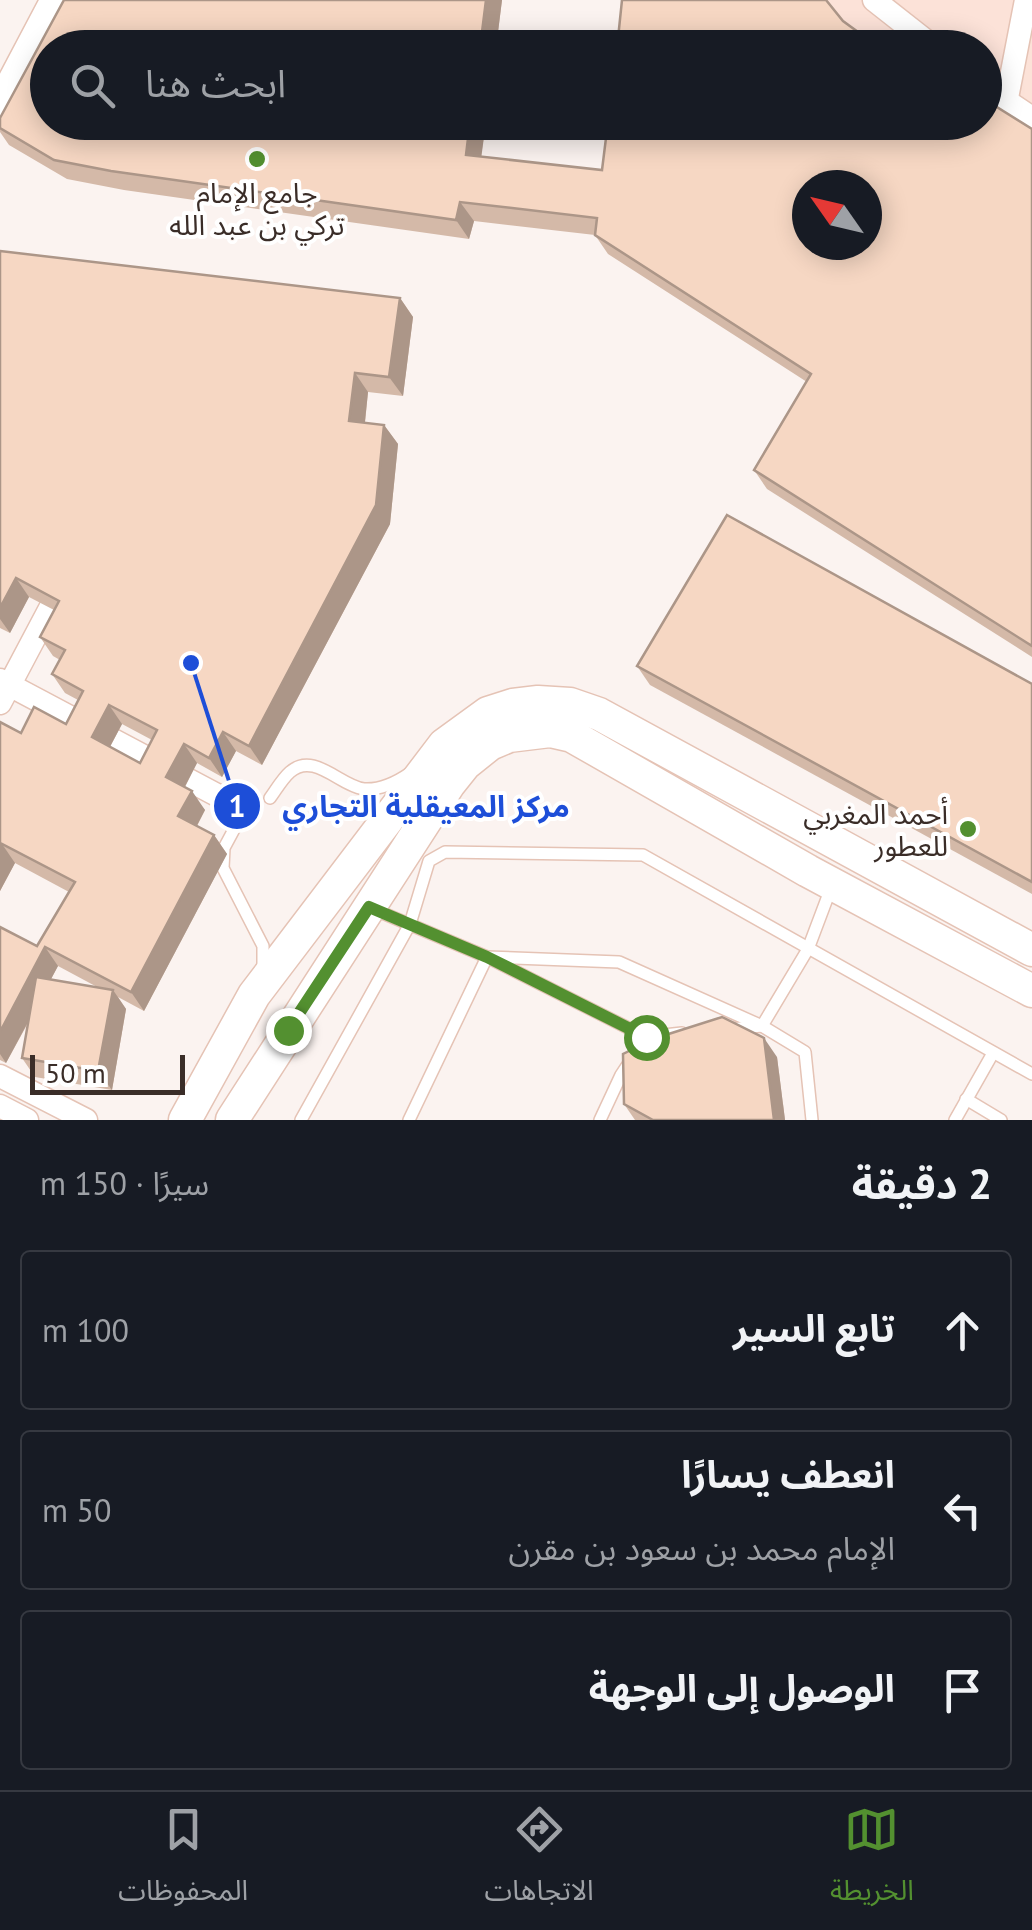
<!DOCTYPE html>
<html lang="ar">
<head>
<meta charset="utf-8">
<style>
	:root { --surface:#171b24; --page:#242831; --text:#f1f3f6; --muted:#9ea1a6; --line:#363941; --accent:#539030 }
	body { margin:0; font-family:"PT Sans","Noto Sans Arabic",sans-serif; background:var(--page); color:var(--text); direction:rtl }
	.compass { position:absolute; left:792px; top:170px; width:90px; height:90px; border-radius:50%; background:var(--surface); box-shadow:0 5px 25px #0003; rotate:304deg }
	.scale { position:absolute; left:30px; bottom:25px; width:155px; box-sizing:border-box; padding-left:10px; border:5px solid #3a2d28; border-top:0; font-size:28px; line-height:35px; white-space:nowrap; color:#3a2d28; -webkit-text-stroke:8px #fff; paint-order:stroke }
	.stop { position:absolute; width:30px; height:30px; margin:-22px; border:8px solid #539030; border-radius:50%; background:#fff }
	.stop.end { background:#539030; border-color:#fff; box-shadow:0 2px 10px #0008 }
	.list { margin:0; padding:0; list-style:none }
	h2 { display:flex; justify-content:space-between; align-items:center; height:130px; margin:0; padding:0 40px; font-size:42px }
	h2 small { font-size:32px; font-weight:400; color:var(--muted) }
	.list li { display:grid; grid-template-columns:65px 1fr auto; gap:30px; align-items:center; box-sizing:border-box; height:160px; margin:0 20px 20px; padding:0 20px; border:2px solid var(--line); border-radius:10px }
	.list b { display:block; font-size:38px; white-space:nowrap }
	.list p { margin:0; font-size:32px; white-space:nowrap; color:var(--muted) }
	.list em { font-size:32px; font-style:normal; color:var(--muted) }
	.icon { flex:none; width:55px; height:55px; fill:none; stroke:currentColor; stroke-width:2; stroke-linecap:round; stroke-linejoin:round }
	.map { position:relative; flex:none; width:1032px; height:1120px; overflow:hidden; direction:ltr }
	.search { position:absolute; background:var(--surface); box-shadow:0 5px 25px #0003; left:30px; right:30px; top:30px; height:110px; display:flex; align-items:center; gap:25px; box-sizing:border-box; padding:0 35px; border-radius:55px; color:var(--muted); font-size:38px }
	.sheet { height:670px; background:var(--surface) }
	nav { display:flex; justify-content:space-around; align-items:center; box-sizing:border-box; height:140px; border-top:2px solid var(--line); background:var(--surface); font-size:28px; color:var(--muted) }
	nav a { display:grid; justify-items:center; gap:5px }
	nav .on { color:var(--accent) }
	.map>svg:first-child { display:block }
</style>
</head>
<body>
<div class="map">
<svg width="1032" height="1120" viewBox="0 0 1032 1120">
	<rect width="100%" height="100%" fill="#fbf3f0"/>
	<path fill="#fce2d8" d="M823,0H1032V140L984,122V48L867,47Z"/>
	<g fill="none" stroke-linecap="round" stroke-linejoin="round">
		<g stroke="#e5c3b5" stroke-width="14">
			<g id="lane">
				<path d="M270,798C276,790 282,779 290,772C314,751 340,786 364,789C380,790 397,782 410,773"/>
				<path d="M238,822L224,848L223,868L263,946V969"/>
				<path d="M373,909L487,957L409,1120"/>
				<path d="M487,957L619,962L762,1026L805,1052L812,1120"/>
				<path d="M491,959L646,1037"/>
				<path d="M730,1029L762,1026L808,949L831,888"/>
				<path d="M966,1099L1001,1120"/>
				<path d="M301,1120L410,924L429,861L445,852L643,855L1032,1074"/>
				<path d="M600,1120L621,1075L646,1037L682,1033"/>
				<path d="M955,1120L993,1053"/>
			</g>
		</g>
		<g stroke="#e5c3b5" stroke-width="25">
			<g id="street">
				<path d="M874,0L935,48"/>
				<path d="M984,86L1032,118"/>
				<path d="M1006,103L1026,0"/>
				<path d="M0,680L230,802"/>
				<path d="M0,703L64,582"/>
				<path d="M0,1076L86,1120"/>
				<path d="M0,1106L27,1120"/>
			</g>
		</g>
		<g stroke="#e5c3b5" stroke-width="35">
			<g id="secondary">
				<path d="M0,108L57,0"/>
				<path d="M185,1120L254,995L444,745L488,713L513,705L538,702L570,704L599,714L1032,950"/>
				<path d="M232,1120L449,784L465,764L490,744L509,736L550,731L572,736L808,871L1032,991"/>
			</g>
		</g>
		<use href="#lane" stroke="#fff" stroke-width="11"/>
		<use href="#street" stroke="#fff" stroke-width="22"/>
		<use href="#secondary" stroke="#fff" stroke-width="32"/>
	</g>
	<g fill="#d4b9a8" fill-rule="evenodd">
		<path d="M64,0H502L496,48H48V122H486L481,156L602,170L1032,129V657L767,489L754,470L807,382L608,254L595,235L474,221L469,239L124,190L67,179L9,145L0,132V118Z"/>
		<path d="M0,251L400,298L413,317L403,396L368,392L365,423L384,425L398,444L390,524L262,765L236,751L222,777L197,763L185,787L205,810L197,826L214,835L227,854L144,1011L118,997L126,1009L112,1090L35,1077L22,1058L28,1023L6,1063L0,1060V927L37,946L69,892L15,863L0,891V722L21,733L66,724L78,700L65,693L52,674L60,660L53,656L40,637L54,610L29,597L10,633L0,628ZM122,724L152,740L140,763L110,747ZM58,966L99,988L51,979Z"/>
		<path d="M637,666L1032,684V894L650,685Z"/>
		<path d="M777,1057L785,1120H635L624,1104Z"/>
	</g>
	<g fill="#ac9688">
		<path d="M486,0H502L496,48H480Z"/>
		<path d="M470,122H486L479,174L466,155Z"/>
		<path d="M460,202L474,221L469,239L456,220Z"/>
		<path d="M400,298L413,317L403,396L389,377Z"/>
		<path d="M355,373L368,392L363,440L349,421Z"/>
		<path d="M384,425L398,444L390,524L262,765L249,746Z"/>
		<path d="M16,578L29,597L10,633L0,619V608Z"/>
		<path d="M109,705L122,724L105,756L92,737Z"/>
		<path d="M223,732L236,751L222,777L209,758Z"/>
		<path d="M184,744L197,763L180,796L166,777Z"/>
		<path d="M192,791L205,810L192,835L178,816Z"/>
		<path d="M214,835L227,854L144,1011L131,992Z"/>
		<path d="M2,844L15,863L0,891V848Z"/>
		<path d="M45,947L58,966L6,1063L0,1054V1032Z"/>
		<path d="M113,990L126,1009L112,1090L98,1071Z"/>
		<path d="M764,1038L777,1057L785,1120H774Z"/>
	</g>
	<g fill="#f6d7c3" stroke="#ac9688" stroke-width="2.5" fill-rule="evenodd">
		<path d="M64,0H486L480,48H48V122H470L466,155L602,170L608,122H984V99L1032,129V646L754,470L811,374L595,235L597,218L460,202L456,220L111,171L54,160L0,128V118ZM807,185H867V245H807Z"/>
		<path d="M622,0H826L843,21L880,48H617Z"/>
		<path d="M0,251L400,298L389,377L355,373L349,421L384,425L376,505L249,746L223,732L209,758L184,744L166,777L192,791L178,816L214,835L131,992L45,947L0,1032V927L37,946L75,882L2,844L0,848V722L21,733L34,707L66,724L83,691L52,674L65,650L40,637L59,601L16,578L0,608ZM109,705L157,730L140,763L92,737Z"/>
		<path d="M727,515L1032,684V882L637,666Z"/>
		<path d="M36,977L113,990L98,1071L22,1058Z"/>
		<path d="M722,1017L764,1038L774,1120H653L624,1104L623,1054L656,1038Z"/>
	</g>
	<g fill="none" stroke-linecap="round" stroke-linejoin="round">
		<path stroke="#539030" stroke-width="12" d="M288,1030L369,907L487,957L646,1037"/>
	</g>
	<g fill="#539030" stroke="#fff" stroke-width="4">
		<circle cx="257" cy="159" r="10"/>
		<circle cx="968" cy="829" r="10"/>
	</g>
	<g text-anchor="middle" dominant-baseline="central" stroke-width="8" stroke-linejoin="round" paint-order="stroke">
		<g font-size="28" fill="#3a2d28" stroke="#fff">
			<text x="257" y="192">جامع الإمام<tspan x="257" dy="32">تركي بن عبد الله</tspan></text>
			<text x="948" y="813" text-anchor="end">أحمد المغربي<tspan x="948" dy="32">للعطور</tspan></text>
		</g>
	</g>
	<path fill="none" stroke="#1d4ed8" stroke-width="4" d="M191 663L237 806"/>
	<g fill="#1d4ed8" stroke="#fff" stroke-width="4">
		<circle cx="191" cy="663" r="10"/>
		<circle cx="237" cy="806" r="25"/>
	</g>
	<g font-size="30" text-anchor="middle" font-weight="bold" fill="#fff">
		<text x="237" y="817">1</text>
	</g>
	<g font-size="30" text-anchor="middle" font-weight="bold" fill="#1d4ed8" stroke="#fff" stroke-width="8" stroke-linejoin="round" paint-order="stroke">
		<text x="426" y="817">مركز المعيقلية التجاري</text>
	</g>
</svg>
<svg class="compass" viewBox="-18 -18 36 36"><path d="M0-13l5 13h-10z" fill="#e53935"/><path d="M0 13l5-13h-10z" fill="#9ea1a6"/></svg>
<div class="scale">50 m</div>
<div class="stop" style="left:646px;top:1037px"></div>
<div class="stop end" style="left:288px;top:1030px"></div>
<div class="search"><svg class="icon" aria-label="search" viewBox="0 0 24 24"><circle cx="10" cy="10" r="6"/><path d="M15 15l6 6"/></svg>ابحث هنا</div>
</div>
<section class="sheet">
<h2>2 دقيقة<small>سيرًا · 150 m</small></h2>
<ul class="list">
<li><svg class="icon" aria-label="ahead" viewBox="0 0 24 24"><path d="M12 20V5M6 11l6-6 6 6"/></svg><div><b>تابع السير</b></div><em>100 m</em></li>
<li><svg class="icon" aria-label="left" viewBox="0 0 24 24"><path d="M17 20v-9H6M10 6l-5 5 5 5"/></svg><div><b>انعطف يسارًا</b><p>الإمام محمد بن سعود بن مقرن</p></div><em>50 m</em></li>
<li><svg class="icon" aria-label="arrive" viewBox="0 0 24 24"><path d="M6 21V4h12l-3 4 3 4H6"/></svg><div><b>الوصول إلى الوجهة</b></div></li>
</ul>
</section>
<nav>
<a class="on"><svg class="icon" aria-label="map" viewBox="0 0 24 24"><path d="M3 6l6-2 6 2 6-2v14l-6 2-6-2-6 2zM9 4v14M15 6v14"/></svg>الخريطة</a>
<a><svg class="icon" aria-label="directions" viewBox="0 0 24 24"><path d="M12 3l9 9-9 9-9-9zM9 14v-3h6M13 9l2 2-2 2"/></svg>الاتجاهات</a>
<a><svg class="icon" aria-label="saved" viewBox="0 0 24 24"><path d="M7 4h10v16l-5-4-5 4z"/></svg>المحفوظات</a>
</nav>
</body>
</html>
